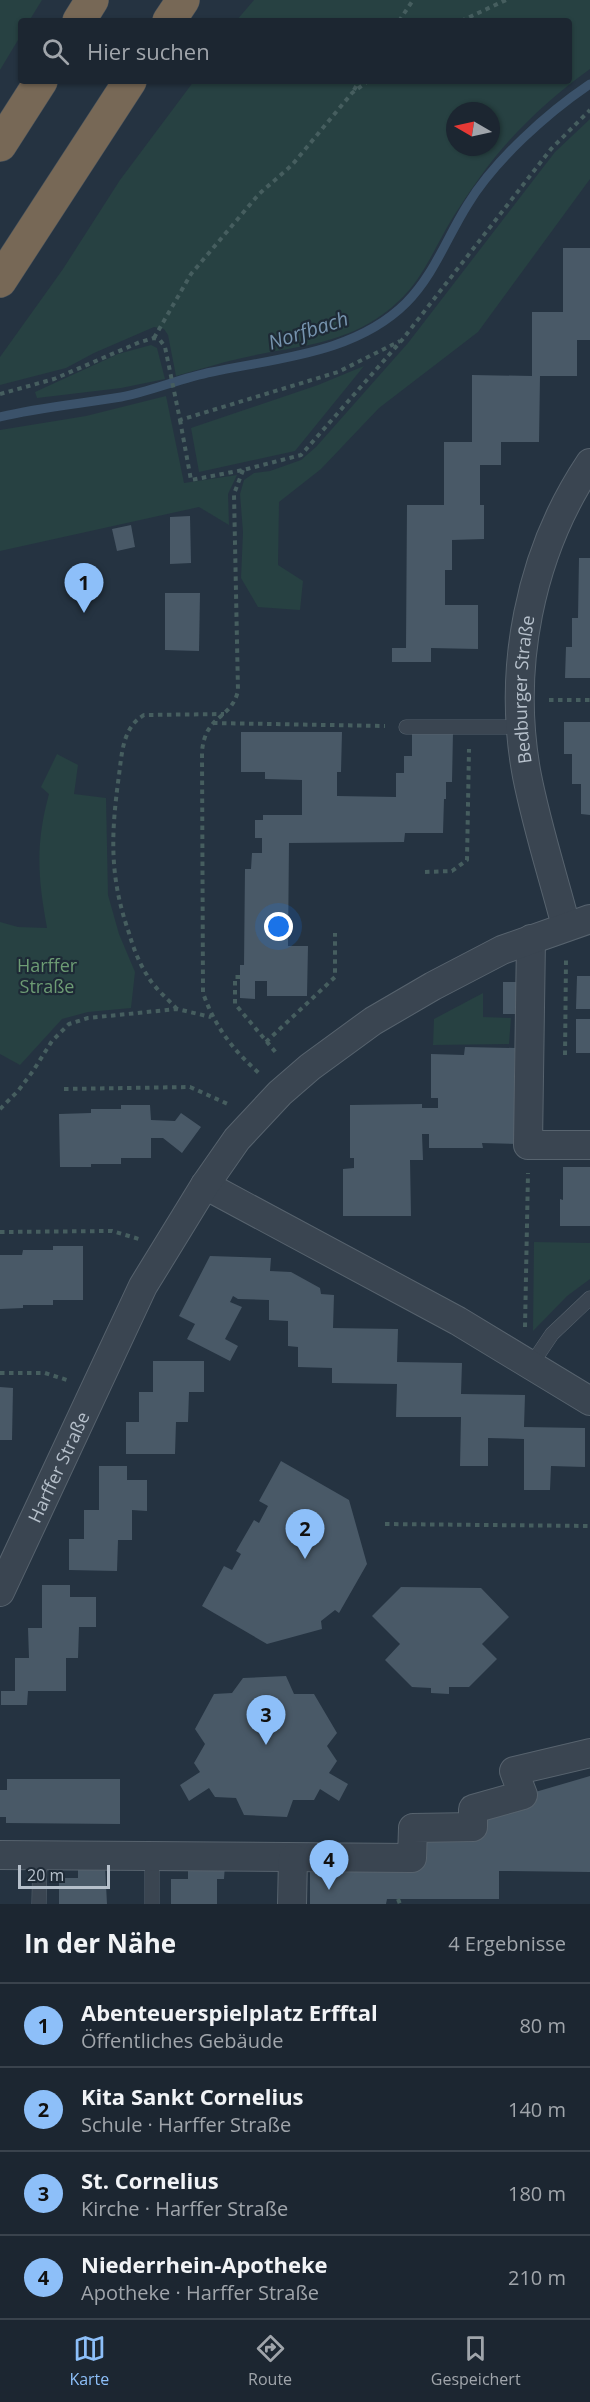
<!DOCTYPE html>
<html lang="de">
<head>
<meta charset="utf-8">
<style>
	:root { --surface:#1c2631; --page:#252e39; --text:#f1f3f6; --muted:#a0a5ab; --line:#3a434d; --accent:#8dbff9 }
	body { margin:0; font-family:"Open Sans",sans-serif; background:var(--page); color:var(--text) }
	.compass { position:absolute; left:446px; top:102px; width:54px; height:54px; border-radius:50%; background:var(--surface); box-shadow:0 2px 4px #0004; rotate:279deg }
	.scale { position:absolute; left:18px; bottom:15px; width:92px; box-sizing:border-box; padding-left:6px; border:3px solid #b6c0cb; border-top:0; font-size:16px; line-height:21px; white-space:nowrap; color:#b6c0cb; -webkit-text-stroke:4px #1e2a36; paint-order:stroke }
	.you { position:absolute; left:279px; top:927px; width:21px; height:21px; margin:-15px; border:4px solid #fff; border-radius:50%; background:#1a73e8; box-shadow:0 0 0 9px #1a73e833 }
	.badge { display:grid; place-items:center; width:39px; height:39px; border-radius:50%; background:var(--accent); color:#111; font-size:20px; font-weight:700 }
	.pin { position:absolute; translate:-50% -50px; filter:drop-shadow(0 2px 3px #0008) }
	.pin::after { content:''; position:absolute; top:32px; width:21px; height:18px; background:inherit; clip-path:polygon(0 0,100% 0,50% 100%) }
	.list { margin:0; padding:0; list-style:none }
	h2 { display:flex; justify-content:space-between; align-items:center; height:78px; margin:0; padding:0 24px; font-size:26px }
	h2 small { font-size:20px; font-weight:400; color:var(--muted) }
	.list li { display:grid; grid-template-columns:39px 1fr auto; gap:18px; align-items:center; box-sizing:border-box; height:84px; padding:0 24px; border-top:2px solid var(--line) }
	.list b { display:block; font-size:22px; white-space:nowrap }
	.list p { margin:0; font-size:20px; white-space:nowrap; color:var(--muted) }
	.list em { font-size:20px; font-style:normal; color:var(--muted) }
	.icon { flex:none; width:33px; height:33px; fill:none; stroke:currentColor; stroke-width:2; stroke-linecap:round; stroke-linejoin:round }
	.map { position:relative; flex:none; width:590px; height:1904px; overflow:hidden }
	.search { position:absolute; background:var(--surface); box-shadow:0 2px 4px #0004; left:18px; right:18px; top:18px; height:66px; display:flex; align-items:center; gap:15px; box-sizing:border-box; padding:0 21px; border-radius:6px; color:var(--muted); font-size:22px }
	.sheet { height:414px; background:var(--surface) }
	nav { display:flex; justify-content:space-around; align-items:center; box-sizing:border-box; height:84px; border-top:2px solid var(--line); background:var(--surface); font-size:16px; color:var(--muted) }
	nav a { display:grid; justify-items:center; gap:3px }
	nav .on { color:var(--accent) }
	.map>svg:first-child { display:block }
</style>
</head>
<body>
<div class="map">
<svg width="590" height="1904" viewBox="0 0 590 1904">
	<rect width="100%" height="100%" fill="#253341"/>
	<g fill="#274142" fill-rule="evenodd">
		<path d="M0,0H42L29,21H21V35L0,70Z"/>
		<path d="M254,0H590V69C549,98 509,136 480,177C468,194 455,213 445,231C424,269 415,293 376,319C335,346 288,347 242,358C219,363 198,370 176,376L168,335L164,329L154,327L94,353L66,368L0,385V357L63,269L120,180L194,81H569V21H236ZM455,111H491V147H455Z"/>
		<path d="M590,119V179L478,332L379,408L321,469L279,502L278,565L303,581L300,610L258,607L241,578L243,532L240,494L244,480L254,473L270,471L301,460L316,447L408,343L555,152Z"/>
		<path d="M151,345L157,348L165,379L121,388L37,398L35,392L118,354Z"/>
		<path d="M364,366L295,451L199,472L191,428L318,385Z"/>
		<path d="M166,396L184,483L237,475L228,494L229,525L199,507L0,551V430L86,416Z"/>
		<path d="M57,754L78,765L74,794L106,798L108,895L119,934L135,972L131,1008L88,1012L62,1019L20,1065L0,1054V922L18,927L47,928C38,878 35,845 49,794L41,787Z"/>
		<path d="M483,993V1017L511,1018L509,1044L433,1045L434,1019Z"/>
		<path d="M534,1242L590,1243V1279L567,1296L533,1331Z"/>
	</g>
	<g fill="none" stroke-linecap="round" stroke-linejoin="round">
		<path stroke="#3b526a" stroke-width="9" d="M0,417C40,407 80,404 121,397C152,391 181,378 212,372C278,358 356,353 406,303C434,275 447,237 468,204C495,160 547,113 590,84"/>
	</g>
	<g fill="#495967">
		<path d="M563,248H590V340H577V376H540L539,442H501V465H480V505H484V539L452,540V570H445V605H478V649L431,648V662H392V648H406L407,505H444V442H472V375L532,376V312H563Z"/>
		<path d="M190,516L191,563L170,564V517Z"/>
		<path d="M131,525L135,547L117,551L112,529Z"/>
		<path d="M579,558H590V678H565L566,647H572V618H578Z"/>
		<path d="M165,593H200L199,651L165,650Z"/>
		<path d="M564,722H590V815L581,814V784H572V754H564Z"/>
		<path d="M241,732H342L341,772H337V796L396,797V773H404V756H412V732H453L452,782H446V799H444L443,833H405L404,842L289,843L288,946H308L307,996H267V981H255V999L240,998V965H244L245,869H251L252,853H262V838H255V820H263V815H302V780L265,779V772H241Z"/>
		<path d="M577,976H590V1009H576Z"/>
		<rect x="503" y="982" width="20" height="32"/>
		<rect x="576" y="1019" width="14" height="34"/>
		<path d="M465,1047L515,1048L514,1088H519L518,1144L482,1143L483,1148H429V1134H422L423,1160H410L411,1216H343V1169L354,1168V1158H350V1105L422,1104V1108H438V1098H431V1054L464,1055Z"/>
		<path d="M121,1105H150L151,1120L175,1121L181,1113L201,1127L182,1153L163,1138H151V1158H121V1164H91V1167H60L59,1114L91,1113V1109H121Z"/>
		<path d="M563,1167H590V1226H560V1199L563,1200Z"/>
		<path d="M53,1246H83V1300H53V1305H23V1308L0,1309V1255H22L23,1250H53Z"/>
		<path d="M210,1256L271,1258L270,1271L291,1272L320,1288L321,1294L334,1295L333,1328L398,1329L397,1362L462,1363L461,1394L525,1395L524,1427L585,1428V1467L551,1466L550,1490H524V1439L488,1438V1466H460L461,1417H396L397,1384L332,1383V1368L298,1367V1347L288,1346V1321L269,1320V1300L238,1299L233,1296L230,1302L242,1307L225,1339L238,1346L230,1361L187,1339L195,1324L179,1316Z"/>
		<path d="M153,1361H204V1392H189L188,1422H176L175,1454H126V1422H139V1392H153Z"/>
		<path d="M0,1387L13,1388L12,1440H0Z"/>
		<path d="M281,1461L349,1500L367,1564L339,1613L335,1610L321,1621L322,1629L267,1644L202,1606L224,1566L232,1570L241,1554L236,1551L254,1520L259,1523L268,1506L259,1501Z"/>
		<path d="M99,1466H127V1480H147V1511L132,1510V1540H118L117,1571L69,1570V1539H84V1510H99Z"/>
		<path d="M42,1585H70V1597H96V1627H79L78,1658H66V1691H28L27,1705H1V1691H15V1658H29L28,1628H42Z"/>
		<path d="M401,1587L481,1588L509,1617L482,1644L497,1659L469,1687H449V1694L431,1693V1688L412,1687L385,1660L400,1644L372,1616Z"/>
		<path d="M286,1676L294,1694H314L337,1733L327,1746L337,1761L329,1773L348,1784L339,1801L320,1789L314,1800H293L287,1817L244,1815L236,1798L215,1797L209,1788L189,1801L180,1785L200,1772L194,1763L205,1744L195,1729L214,1694L232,1693L243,1678Z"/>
		<path d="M590,1776V1872L499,1871V1899H387L386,1904H310V1858H412L413,1828Z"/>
		<path d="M7,1779H120V1824L6,1823V1817H0V1790H7Z"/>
		<path d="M78,1865H105L107,1904H59V1878H78Z"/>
		<path d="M225,1865L224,1879H217V1904H171V1879H188V1866Z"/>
	</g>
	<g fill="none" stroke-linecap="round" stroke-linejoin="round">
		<g stroke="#57636e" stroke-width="15">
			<g id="lane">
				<path d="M406,727H521"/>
				<path d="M531,1365L552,1334L590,1298"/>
				<path d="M39,1904L40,1855"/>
				<path d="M152,1904V1856"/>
			</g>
		</g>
		<g stroke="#57636e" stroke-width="30">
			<g id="street">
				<path id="s1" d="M566,926C553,876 537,827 527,776C507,670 529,554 590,463"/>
				<path d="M531,939L528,1145H590"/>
				<path d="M205,1185L458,1321L590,1401"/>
				<path id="s2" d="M0,1592L143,1286L205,1185L237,1139L280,1093L310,1067L373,1021L433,986L502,950L590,919"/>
				<path d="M0,1855L412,1858L413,1828L473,1827V1809L523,1795L514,1771L590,1753"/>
				<path d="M292,1904L293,1858"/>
			</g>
		</g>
		<g stroke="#44505b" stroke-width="34">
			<g id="highway">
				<path d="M79,21L92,0"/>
				<path d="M169,21L183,0"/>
				<path d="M0,145L41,81"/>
				<path d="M0,281L130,81"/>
			</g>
		</g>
		<g stroke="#465e5f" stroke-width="4" stroke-dasharray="4.5 4.5" stroke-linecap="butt">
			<path d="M399,21L413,0"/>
			<path d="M461,21L506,0"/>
			<path d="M354,90L359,81"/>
			<path d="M154,338L191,274L259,194L292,165L352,93L368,81"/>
			<path d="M0,394L54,379L140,342L154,338L160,340L165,347L180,420L338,372L400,341"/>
			<path d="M180,420L191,480L243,470L301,455L402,340L551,149L590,110"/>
			<path d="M243,470L234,494L238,691C231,720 205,714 202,752L203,993C215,1027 233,1050 260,1074"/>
			<path d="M549,700H590"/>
			<path d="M213,723L385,726"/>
			<path d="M425,872L452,871L467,860L469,749"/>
			<path d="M240,977H235V1004L278,1055"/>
			<path d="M177,1009C168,999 154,988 147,975C139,963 133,947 129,933C109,876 111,834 119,775C122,752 123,727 144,715L224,714"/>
			<path d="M266,1042L335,977V933"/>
			<path d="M565,1055L566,960"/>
			<path d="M64,1089L190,1087L230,1105"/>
			<path d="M0,1109L18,1091L33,1071L52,1041L69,1024L88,1018L177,1009L211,1017"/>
			<path d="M0,1232L112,1231L139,1239"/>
			<path d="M525,1327L528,1173"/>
			<path d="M0,1373H45L67,1380"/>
			<path d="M385,1524L590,1526"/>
			<path d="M398,1899L400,1904"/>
		</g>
		<use href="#lane" stroke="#3a4551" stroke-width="14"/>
		<use href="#street" stroke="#3a4551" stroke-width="28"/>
		<use href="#highway" stroke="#776856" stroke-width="33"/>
	</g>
	<g text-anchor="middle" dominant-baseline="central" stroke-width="4.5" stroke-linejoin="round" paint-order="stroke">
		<g font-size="18" fill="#b6c0cb" stroke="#1e2a36">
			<text stroke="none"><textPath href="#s1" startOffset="242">Bedburger Straße</textPath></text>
			<text stroke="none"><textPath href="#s2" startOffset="138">Harffer Straße</textPath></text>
		</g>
		<g font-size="18" fill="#6d9c74" stroke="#1e2a36">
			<text x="47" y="965">Harffer<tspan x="47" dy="21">Straße</tspan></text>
		</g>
		<g font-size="20" font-style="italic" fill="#7693ae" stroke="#1e2a36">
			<text transform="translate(308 330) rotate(-18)">Norfbach</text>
		</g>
	</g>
</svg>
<svg class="compass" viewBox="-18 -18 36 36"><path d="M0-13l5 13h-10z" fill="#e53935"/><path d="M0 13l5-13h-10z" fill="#a0a5ab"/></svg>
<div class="scale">20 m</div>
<div class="you"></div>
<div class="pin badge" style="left:84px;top:613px">1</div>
<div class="pin badge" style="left:305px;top:1559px">2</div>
<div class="pin badge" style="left:266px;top:1745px">3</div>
<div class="pin badge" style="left:329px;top:1890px">4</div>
<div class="search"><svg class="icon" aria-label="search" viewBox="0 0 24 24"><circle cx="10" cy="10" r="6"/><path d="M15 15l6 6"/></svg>Hier suchen</div>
</div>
<section class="sheet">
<h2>In der Nähe<small>4 Ergebnisse</small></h2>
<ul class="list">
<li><span class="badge">1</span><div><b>Abenteuerspielplatz Erfftal</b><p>Öffentliches Gebäude</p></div><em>80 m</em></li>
<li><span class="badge">2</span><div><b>Kita Sankt Cornelius</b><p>Schule · Harffer Straße</p></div><em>140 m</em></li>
<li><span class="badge">3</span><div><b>St. Cornelius</b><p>Kirche · Harffer Straße</p></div><em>180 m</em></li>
<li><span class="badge">4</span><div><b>Niederrhein-Apotheke</b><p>Apotheke · Harffer Straße</p></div><em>210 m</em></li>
</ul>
</section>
<nav>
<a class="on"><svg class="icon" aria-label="map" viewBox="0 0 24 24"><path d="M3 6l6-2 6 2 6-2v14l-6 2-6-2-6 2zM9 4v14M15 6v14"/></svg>Karte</a>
<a><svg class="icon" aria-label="directions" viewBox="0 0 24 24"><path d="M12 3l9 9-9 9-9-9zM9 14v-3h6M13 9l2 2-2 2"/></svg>Route</a>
<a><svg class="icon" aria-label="saved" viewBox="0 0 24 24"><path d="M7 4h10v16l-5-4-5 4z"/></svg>Gespeichert</a>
</nav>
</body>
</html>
